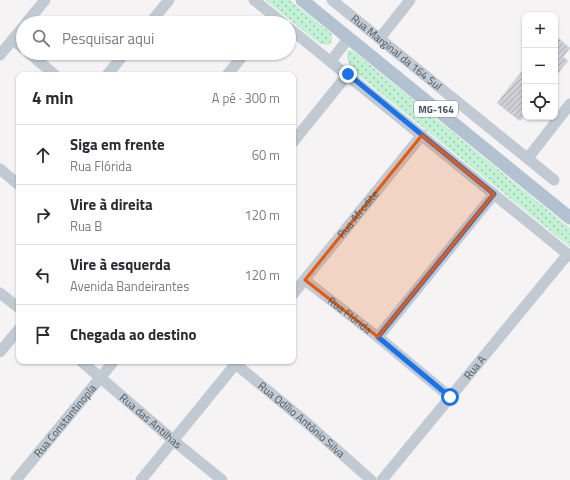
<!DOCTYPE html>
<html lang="pt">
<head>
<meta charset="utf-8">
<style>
	:root { --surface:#fff; --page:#f2f2f3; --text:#2b2b33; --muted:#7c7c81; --line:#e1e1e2 }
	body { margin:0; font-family:"Titillium Web",sans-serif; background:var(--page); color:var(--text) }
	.controls { position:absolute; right:12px; top:12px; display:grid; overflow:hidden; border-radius:8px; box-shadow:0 1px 3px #0004 }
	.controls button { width:36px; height:36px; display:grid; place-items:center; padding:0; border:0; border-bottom:1px solid var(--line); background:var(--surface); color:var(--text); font:20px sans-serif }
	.stop { position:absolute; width:12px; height:12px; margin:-9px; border:3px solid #1a73e8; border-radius:50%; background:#fff }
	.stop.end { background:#1a73e8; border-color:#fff; box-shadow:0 1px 4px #0008 }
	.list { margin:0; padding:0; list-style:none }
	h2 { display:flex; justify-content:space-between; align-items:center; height:52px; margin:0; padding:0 16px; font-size:17px }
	h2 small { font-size:13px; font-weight:400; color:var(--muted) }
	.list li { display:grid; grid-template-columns:26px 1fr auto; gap:12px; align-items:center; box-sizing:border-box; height:60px; padding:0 16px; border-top:1px solid var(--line) }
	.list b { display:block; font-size:15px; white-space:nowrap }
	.list p { margin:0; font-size:13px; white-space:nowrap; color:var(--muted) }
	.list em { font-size:13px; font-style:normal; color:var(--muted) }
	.icon { flex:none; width:22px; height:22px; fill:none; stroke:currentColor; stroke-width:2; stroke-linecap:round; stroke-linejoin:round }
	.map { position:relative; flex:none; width:570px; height:480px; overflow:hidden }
	.search { position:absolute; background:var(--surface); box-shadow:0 1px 3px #0004; left:16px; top:16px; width:280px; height:44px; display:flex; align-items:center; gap:10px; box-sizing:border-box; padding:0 14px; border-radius:22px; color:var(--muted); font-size:15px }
	.panel { position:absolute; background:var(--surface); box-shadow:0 1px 3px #0004; left:16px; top:72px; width:280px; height:292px; border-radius:8px }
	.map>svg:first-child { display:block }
</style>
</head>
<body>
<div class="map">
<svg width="570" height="480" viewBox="0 0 570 480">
	<defs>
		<pattern id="garden-dots" width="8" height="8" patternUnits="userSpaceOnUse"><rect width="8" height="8" fill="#c3f1d5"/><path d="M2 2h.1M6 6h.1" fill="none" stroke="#a0c6b0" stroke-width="1.8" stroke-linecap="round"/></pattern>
		<pattern id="building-hatch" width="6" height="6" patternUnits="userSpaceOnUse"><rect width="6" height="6" fill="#cdcfd5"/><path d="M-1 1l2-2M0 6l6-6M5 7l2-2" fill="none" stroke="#a8abb0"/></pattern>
	</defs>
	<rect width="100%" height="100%" fill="#f5f3f3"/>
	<g fill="url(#garden-dots)">
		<path d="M265,0H290L332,34V41L329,45L320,44Z"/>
		<path d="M352,50L570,228V247L352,70L347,59V51Z"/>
	</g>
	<g fill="url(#building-hatch)" stroke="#d7d9de">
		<path d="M556,36L570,48L563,57L568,61L555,77V37Z"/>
		<path d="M525,67V115L520,121L497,103Z"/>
	</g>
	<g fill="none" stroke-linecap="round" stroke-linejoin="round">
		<g stroke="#c1cad2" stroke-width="11">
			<path d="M254,0L283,23"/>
			<path id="s1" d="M332,0L554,180"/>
			<path d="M26,23L45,0"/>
			<path d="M150,23L169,0"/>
			<path d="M289,28L570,256"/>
			<path d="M380,38L410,0"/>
			<path d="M13,40L23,48"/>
			<path d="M29,53L55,75"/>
			<path d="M0,55L23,27"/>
			<path d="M331,61L348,39"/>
			<path d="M107,75L125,53"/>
			<path d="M227,75L245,53"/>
			<path d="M293,142L348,74"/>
			<path d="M528,158L570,104"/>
			<path d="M0,169L19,185"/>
			<path id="s2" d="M305,280L378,337L450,397"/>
			<path d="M0,293L19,308"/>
			<path id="s3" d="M293,294L422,135"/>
			<path d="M378,337L494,194"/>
			<path d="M0,352L19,329"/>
			<path id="s4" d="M81,361L174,441L222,480"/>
			<path id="s5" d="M232,361L307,423L371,480"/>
			<path id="s6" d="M16,480L114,361"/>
			<path d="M141,480L238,361"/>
			<path id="s7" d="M382,480L568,254"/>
		</g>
		<path stroke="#b3c2d1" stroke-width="13" d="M302,0L570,218"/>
	</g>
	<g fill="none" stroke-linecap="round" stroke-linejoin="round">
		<path stroke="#1a73e8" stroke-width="5" d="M348,74L494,194L378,337L450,397"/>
	</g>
	<path fill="#e8590c" fill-opacity="0.2" stroke="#e8590c" stroke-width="3" stroke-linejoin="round" d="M422,135L494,194L378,337L305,280Z"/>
	<g text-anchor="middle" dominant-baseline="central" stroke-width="3.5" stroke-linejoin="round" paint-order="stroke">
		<rect fill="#fff" stroke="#808990" stroke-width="1" x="414" y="101" width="44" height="16" rx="3"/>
		<g font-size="10" font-weight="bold" fill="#4a5661">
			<text x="436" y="109">MG-164</text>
		</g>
		<g font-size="11" fill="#4a5661" stroke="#fff">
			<text stroke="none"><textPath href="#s1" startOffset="83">Rua Marginal da 164 Sul</textPath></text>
			<text stroke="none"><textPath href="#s3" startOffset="103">Rua Afrodite</textPath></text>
			<text stroke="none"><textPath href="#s2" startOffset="57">Rua Flórida</textPath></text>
			<text stroke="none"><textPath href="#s7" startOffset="146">Rua A</textPath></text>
			<text stroke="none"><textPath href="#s6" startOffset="77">Rua Constantinopla</textPath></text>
			<text stroke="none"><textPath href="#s5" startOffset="91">Rua Odílio Antônio Silva</textPath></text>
			<text stroke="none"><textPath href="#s4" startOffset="92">Rua das Antilhas</textPath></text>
		</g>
	</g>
</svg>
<div class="controls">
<button>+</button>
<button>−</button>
<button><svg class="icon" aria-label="locate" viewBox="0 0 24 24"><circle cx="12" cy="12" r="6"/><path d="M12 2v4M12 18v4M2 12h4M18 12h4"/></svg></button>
</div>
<div class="stop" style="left:450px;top:397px"></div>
<div class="stop end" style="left:348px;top:74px"></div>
<div class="search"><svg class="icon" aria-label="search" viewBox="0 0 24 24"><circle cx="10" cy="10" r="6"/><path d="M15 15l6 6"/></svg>Pesquisar aqui</div>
<section class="panel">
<h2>4 min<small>A pé · 300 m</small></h2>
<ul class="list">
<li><svg class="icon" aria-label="ahead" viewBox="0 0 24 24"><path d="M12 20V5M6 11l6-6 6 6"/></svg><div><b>Siga em frente</b><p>Rua Flórida</p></div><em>60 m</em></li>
<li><svg class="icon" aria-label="right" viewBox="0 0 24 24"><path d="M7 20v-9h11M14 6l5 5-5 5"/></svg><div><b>Vire à direita</b><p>Rua B</p></div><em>120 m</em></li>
<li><svg class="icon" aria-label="left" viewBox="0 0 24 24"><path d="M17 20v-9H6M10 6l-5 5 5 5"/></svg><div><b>Vire à esquerda</b><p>Avenida Bandeirantes</p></div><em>120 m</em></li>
<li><svg class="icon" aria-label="arrive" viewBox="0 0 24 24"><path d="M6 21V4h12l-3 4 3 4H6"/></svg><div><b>Chegada ao destino</b></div></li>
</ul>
</section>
</div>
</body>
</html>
